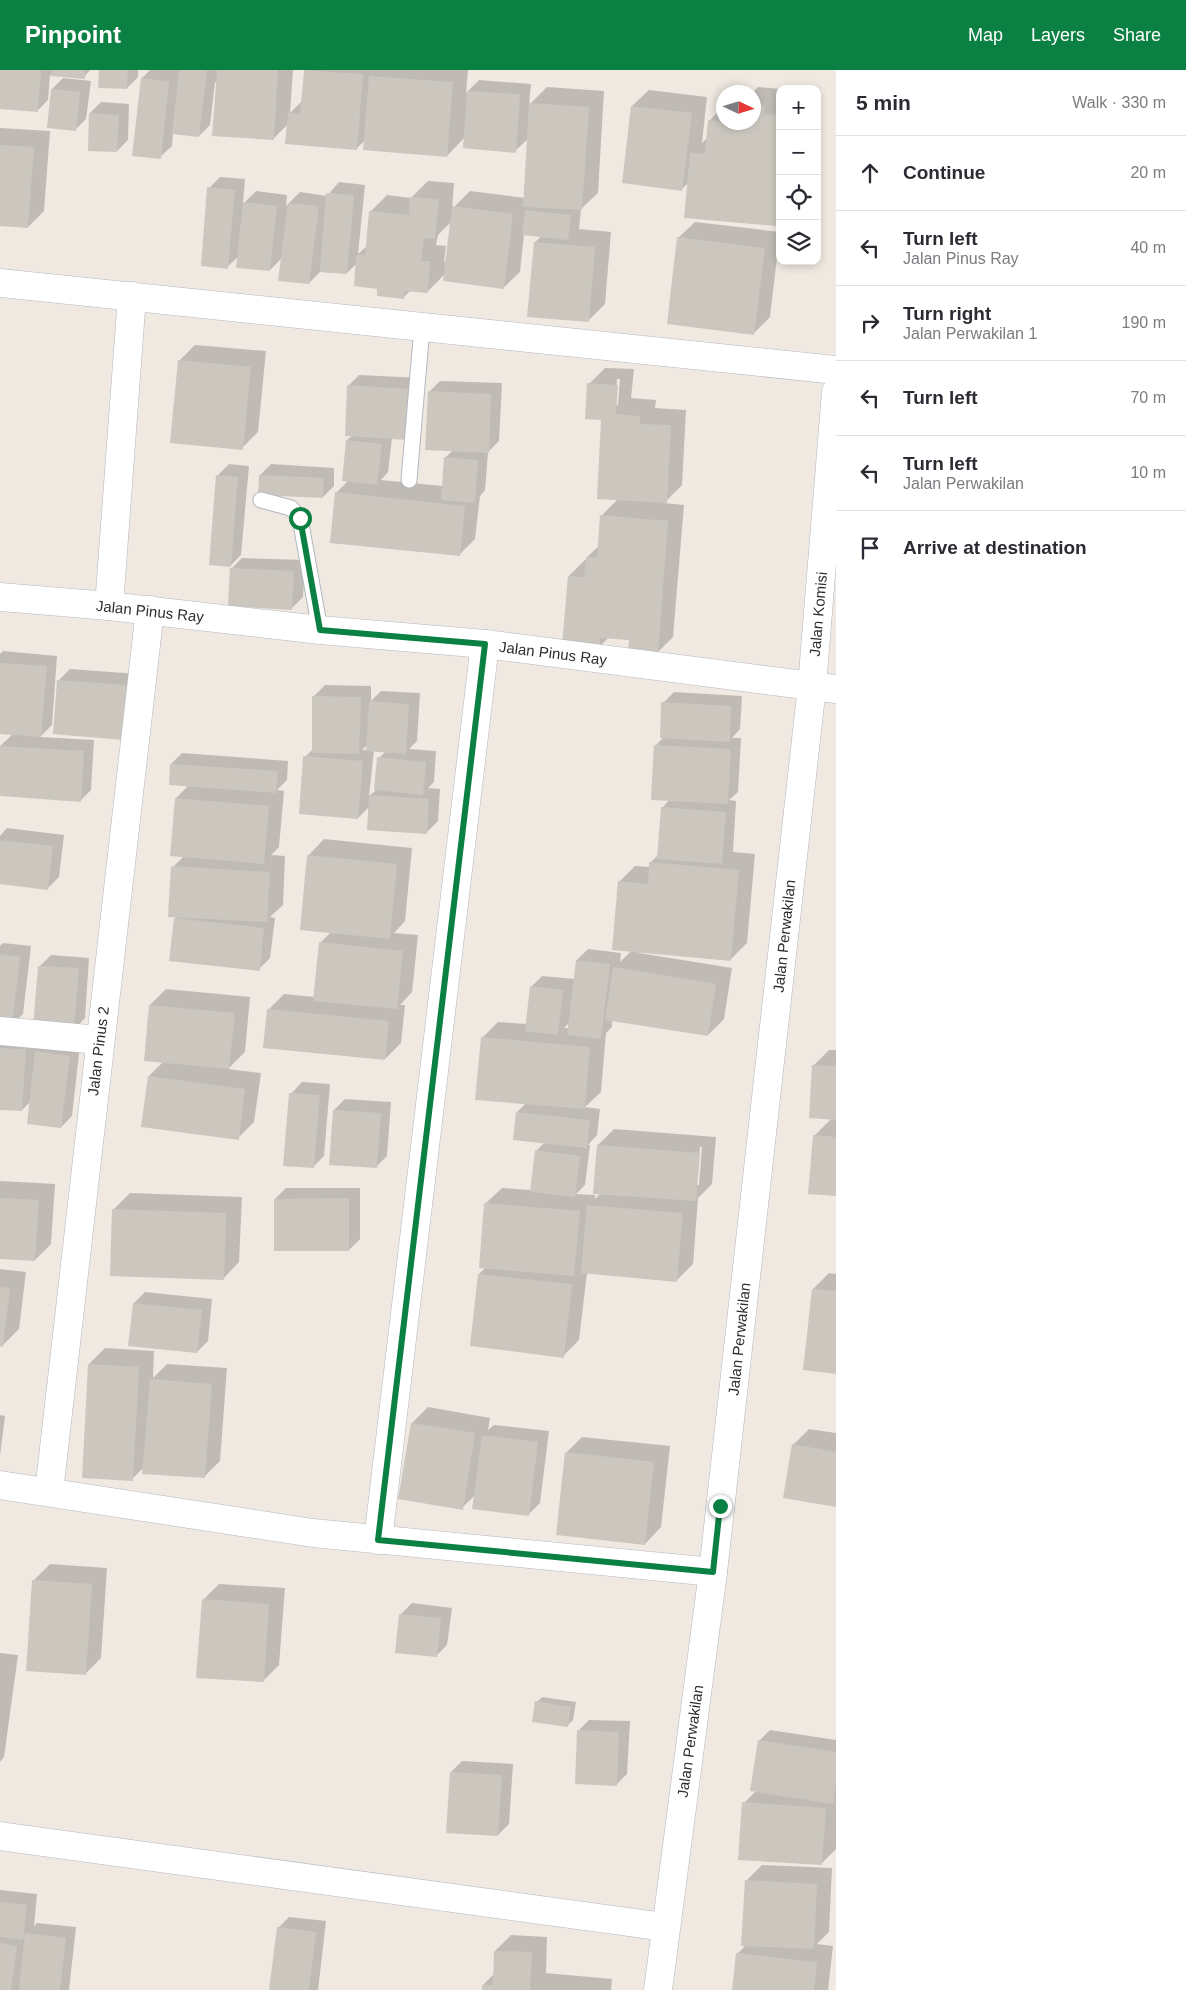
<!DOCTYPE html>
<html lang="en">
<head>
<meta charset="utf-8">
<style>
	:root { --surface:#fff; --page:#f7f7f7; --text:#2b2b33; --muted:#7c7c81; --line:#e1e1e2; --accent:#0b8043 }
	body { margin:0; font-family:Arial,sans-serif; background:var(--page); color:var(--text) }
	.controls { position:absolute; right:15px; top:15px; display:grid; overflow:hidden; border-radius:10px; box-shadow:0 2px 8px #0003 }
	.controls button { width:45px; height:45px; display:grid; place-items:center; padding:0; border:0; border-bottom:1px solid var(--line); background:var(--surface); color:var(--text); font:25px sans-serif }
	.compass { position:absolute; left:716px; top:15px; width:45px; height:45px; border-radius:50%; background:var(--surface); box-shadow:0 2px 8px #0003; rotate:94deg }
	.stop { position:absolute; width:15px; height:15px; margin:-11px; border:4px solid #0b8043; border-radius:50%; background:#fff }
	.stop.end { background:#0b8043; border-color:#fff; box-shadow:0 1px 5px #0008 }
	.list { margin:0; padding:0; list-style:none }
	h2 { display:flex; justify-content:space-between; align-items:center; height:65px; margin:0; padding:0 20px; font-size:21px }
	h2 small { font-size:16px; font-weight:400; color:var(--muted) }
	.list li { display:grid; grid-template-columns:32px 1fr auto; gap:15px; align-items:center; box-sizing:border-box; height:75px; padding:0 20px; border-top:1px solid var(--line) }
	.list b { display:block; font-size:19px; white-space:nowrap }
	.list p { margin:0; font-size:16px; white-space:nowrap; color:var(--muted) }
	.list em { font-size:16px; font-style:normal; color:var(--muted) }
	.icon { flex:none; width:28px; height:28px; fill:none; stroke:currentColor; stroke-width:2; stroke-linecap:round; stroke-linejoin:round }
	.map { position:relative; flex:none; width:836px; height:1920px; overflow:hidden }
	header { display:flex; align-items:center; gap:30px; box-sizing:border-box; height:70px; padding:0 25px; background:var(--accent); color:#fff }
	header strong { font-size:24px }
	nav { display:flex; gap:28px; margin-inline-start:auto; font-size:18px }
	main { display:flex }
	aside { flex:1; background:var(--surface) }
	.map>svg:first-child { display:block }
</style>
</head>
<body>
<header>
<strong>Pinpoint</strong>
<nav><a>Map</a><a>Layers</a><a>Share</a></nav>
</header>
<main>
<div class="map">
<svg width="836" height="1920" viewBox="0 0 836 1920">
	<rect width="100%" height="100%" fill="#efe9e1"/>
	<g fill="#0003" fill-rule="evenodd">
		<path d="M0,0H90L84,7L50,5L48,30L37,41L0,38Z"/>
		<path d="M100,0H138V7L127,18Z"/>
		<path d="M150,0H293L290,43L303,30L305,0H468L466,23L479,10L531,14L529,35L547,17L604,21L598,123L581,139L579,159L611,162L605,234L589,250L535,172L542,166L524,164L520,202L503,218L445,204L427,222L411,220L403,228L379,217L357,193L347,203L320,202L309,213L282,188L270,200L239,186L227,197L209,118L220,107L245,109L243,134L256,121L287,125L286,136L300,122L327,126L339,112L365,115L358,184L367,176L370,142L387,125L411,128L428,111L454,113L452,139L470,121L525,128L529,68L515,81L465,67L447,86L365,70L356,79L288,54L273,69L217,13L215,12L210,55L199,66L173,63L172,76L160,87L142,8ZM452,151L447,192H444L446,176L436,175L438,165Z"/>
		<path d="M63,8L91,11L86,49L75,60L52,19Z"/>
		<path d="M758,17L780,19V150L776,155L689,112L682,119L632,36L649,20L707,27L702,73L708,67L709,51L724,36V52H754L753,22Z"/>
		<path d="M101,32L129,34L128,70L117,81L90,43Z"/>
		<path d="M0,58L50,61L44,141L28,157L0,155Z"/>
		<path d="M695,152L780,162L770,247L754,263L678,168Z"/>
		<path d="M195,275L266,281L258,362L242,378L179,291Z"/>
		<path d="M605,298L634,299L631,328L656,330L655,338L686,340L682,415L664,433L684,435L673,567L657,583L630,569L608,568L599,577L569,506L585,490H587V487L599,476L601,446L618,429L603,349L589,314ZM617,309H620L618,335H615Z"/>
		<path d="M359,305L421,308L392,368L388,402L381,410L443,416L445,388L453,380L429,322L440,311L502,313L499,371L488,382L485,420L480,426L475,469L459,485L336,423L349,410L347,370L352,366L348,316Z"/>
		<path d="M229,394L249,396L241,485L230,496L210,494L218,405Z"/>
		<path d="M271,394L334,398V416L323,427L260,405Z"/>
		<path d="M242,488L305,490L303,527L292,538L231,499Z"/>
		<path d="M3,581L57,586L52,655L40,667L94,670L91,720L80,731L0,725V676L13,664L0,663V584Z"/>
		<path d="M70,599L138,604L134,657L59,610Z"/>
		<path d="M325,615L371,616V631L381,621L420,623L417,671L409,679L436,681L434,712L428,718L440,719L438,751L427,762L370,736L358,748L305,687L313,679L314,626ZM368,674L367,680H362ZM374,680L386,681L379,688L375,721L369,726Z"/>
		<path d="M674,622L742,626L740,659L732,668H741L738,722L729,730L736,731L733,782L755,784L747,873L731,889L639,881V883L732,898L724,949L708,965L612,950V957L606,963L601,1022L585,1037L600,1039L597,1065L588,1075H590L585,1115L576,1124L595,1125V1129L601,1123L598,1075L614,1059L716,1067L712,1114L698,1128L693,1194L677,1210L587,1203L579,1270L563,1286L479,1204L485,1198V1134L502,1118L531,1120L536,1081L545,1072L517,1042L526,1033L482,968L498,952L527,954L531,917L542,906L575,909L577,890L588,879L621,883L620,892L631,881L619,812L635,796L650,797V793L659,784L662,738L670,729L656,675L664,667L663,633ZM570,952L569,958H564ZM700,1077H702L699,1115H696Z"/>
		<path d="M182,683L288,691L287,710L277,720L284,721L279,777L271,785L285,786L283,835L270,847L275,848L270,888L259,899L175,849L178,846L173,797L184,786L176,728L189,715L171,694Z"/>
		<path d="M7,758L64,765L59,807L48,818L0,813V766Z"/>
		<path d="M324,769L412,778L405,851L394,863L418,865L412,922L400,935H405L401,973L385,989L268,940L284,924L315,927L320,873L331,862L308,786Z"/>
		<path d="M3,873L31,876L23,944L12,955L0,953V876Z"/>
		<path d="M51,885L89,888L85,948L74,960L35,956L40,896Z"/>
		<path d="M166,919L250,927L245,982L228,999L261,1003L254,1052L238,1068L149,1006L163,992L150,935Z"/>
		<path d="M0,962L80,975L72,1046L61,1057L31,1031L22,1040L0,1038Z"/>
		<path d="M829,980H836V1125L814,1066L832,1048L813,996Z"/>
		<path d="M302,1012L330,1014L324,1086L313,1097L291,1024Z"/>
		<path d="M345,1029L391,1032L387,1086L376,1097L334,1040Z"/>
		<path d="M0,1111L55,1114L51,1174L35,1190L0,1188Z"/>
		<path d="M286,1118H360V1169L349,1180L275,1129Z"/>
		<path d="M130,1123L242,1127L239,1192L223,1209L114,1139Z"/>
		<path d="M0,1199L26,1202L19,1259L3,1275H0Z"/>
		<path d="M829,1203L836,1204V1302L813,1219Z"/>
		<path d="M145,1222L212,1229L208,1271L197,1282L134,1233Z"/>
		<path d="M105,1278L154,1281L153,1308L167,1294L227,1298L220,1391L204,1407L144,1397L132,1409L89,1294Z"/>
		<path d="M428,1337L490,1348L488,1360L494,1355L549,1361L540,1433L529,1444L475,1425L462,1438L412,1353Z"/>
		<path d="M0,1345L5,1346L0,1386Z"/>
		<path d="M809,1359L836,1363V1436L793,1375Z"/>
		<path d="M582,1367L670,1376L661,1457L645,1474L566,1383Z"/>
		<path d="M50,1494L107,1498L101,1588L85,1604L34,1510Z"/>
		<path d="M219,1514L285,1518L279,1595L263,1611L203,1530Z"/>
		<path d="M412,1533L452,1538L447,1575L436,1586L400,1545Z"/>
		<path d="M0,1583L18,1585L4,1687L0,1692Z"/>
		<path d="M542,1627L576,1632L573,1650L568,1655L537,1632Z"/>
		<path d="M589,1650L630,1651L627,1704L616,1715L578,1661Z"/>
		<path d="M770,1660L836,1670V1779L821,1794L744,1733L756,1721L759,1671Z"/>
		<path d="M462,1691L513,1694L509,1754L498,1765L451,1702Z"/>
		<path d="M762,1795L832,1798L829,1862L817,1874L833,1876L828,1920H733L737,1884L746,1875V1811Z"/>
		<path d="M0,1820L37,1824L34,1856L37,1853L76,1857L69,1920H0Z"/>
		<path d="M289,1847L326,1851L318,1920H270L278,1858Z"/>
		<path d="M511,1865L547,1867L546,1903L612,1909L611,1920H483V1915L494,1904L495,1881Z"/>
	</g>
	<g fill="#cbc7bf">
		<path d="M0,0H41L38,42L0,39Z"/>
		<path d="M51,0H85V9L51,6Z"/>
		<path d="M99,0H128L127,19L98,18Z"/>
		<path d="M179,0H207L199,67L172,64Z"/>
		<path d="M217,0H278L274,70L212,66Z"/>
		<path d="M304,0L363,4L357,80L285,74L288,43L300,44Z"/>
		<path d="M369,6L453,12L447,87L363,80Z"/>
		<path d="M141,8L169,11L161,89L132,86Z"/>
		<path d="M51,19L80,22L76,61L47,58Z"/>
		<path d="M467,21L520,24L516,83L463,78Z"/>
		<path d="M529,33L589,37L582,140L523,137Z"/>
		<path d="M754,34L765,35L764,44L780,45V109L776,156L684,148L690,83L705,84L708,50L720,51L721,39H724V52H754Z"/>
		<path d="M631,36L692,43L682,121L622,113Z"/>
		<path d="M89,43L119,45L117,82L88,81Z"/>
		<path d="M0,75L34,77L28,158L0,156Z"/>
		<path d="M207,117L235,120L228,199L201,196Z"/>
		<path d="M326,123L354,125L347,204L320,202Z"/>
		<path d="M410,127L439,129L435,169L424,168L421,191H430L428,223L405,221L404,229L377,226V219L354,216L356,185H365L369,141L409,145Z"/>
		<path d="M243,132L277,136L270,201L236,198Z"/>
		<path d="M288,133L319,136L309,214L278,211Z"/>
		<path d="M452,136L513,144L504,219L443,211Z"/>
		<path d="M525,140L571,145L568,170L522,165Z"/>
		<path d="M677,167L765,178L754,265L667,254Z"/>
		<path d="M534,172L595,177L589,252L527,247Z"/>
		<path d="M178,290L251,297L243,380L170,373Z"/>
		<path d="M587,313L618,315L616,344L640,346V354L671,355L667,433L597,429L601,350L585,349Z"/>
		<path d="M347,315L410,319L407,370L345,366Z"/>
		<path d="M428,321L491,324L489,383L425,380Z"/>
		<path d="M346,370L382,374L377,415L342,411Z"/>
		<path d="M444,387L478,390L475,433L441,430Z"/>
		<path d="M216,405L238,407L231,497L209,495Z"/>
		<path d="M259,405L324,408L323,428L258,425Z"/>
		<path d="M335,422L465,436L460,486L330,473Z"/>
		<path d="M600,445L668,451L658,584L628,581L629,570L600,568V578L562,575L568,506L584,507L586,487L597,488Z"/>
		<path d="M230,498L294,501L292,540L228,536Z"/>
		<path d="M0,593L47,596L41,667L0,664Z"/>
		<path d="M57,610L127,615L123,670L53,664Z"/>
		<path d="M312,626L361,627L359,684L312,683Z"/>
		<path d="M369,631L409,634L406,684L366,681Z"/>
		<path d="M661,632L731,636L730,672L660,668Z"/>
		<path d="M654,675L731,679L728,734L651,730Z"/>
		<path d="M0,676L84,681L81,732L0,726Z"/>
		<path d="M303,686L363,691L358,749L299,744Z"/>
		<path d="M377,687L426,692L423,725L374,720Z"/>
		<path d="M170,694L278,701L276,723L169,715Z"/>
		<path d="M369,725L429,729L427,764L367,760Z"/>
		<path d="M175,728L269,736L264,794L170,786Z"/>
		<path d="M661,737L726,742L722,794L657,789Z"/>
		<path d="M0,770L53,776L48,820L0,814Z"/>
		<path d="M307,785L397,794L390,869L300,860Z"/>
		<path d="M649,792L739,800L731,891L612,880L618,811L648,814Z"/>
		<path d="M171,796L270,802L267,852L168,847Z"/>
		<path d="M174,848L264,858L260,901L169,891Z"/>
		<path d="M319,872L403,881L397,939L313,931Z"/>
		<path d="M0,884L20,887L12,956L0,954Z"/>
		<path d="M576,890L610,894L601,969L567,965Z"/>
		<path d="M38,896L79,898L74,961L33,957Z"/>
		<path d="M613,897L716,914L708,966L605,950Z"/>
		<path d="M530,916L563,920L558,965L525,961Z"/>
		<path d="M149,935L235,943L229,999L144,991Z"/>
		<path d="M267,939L389,951L385,990L263,978Z"/>
		<path d="M481,967L590,977L585,1039L475,1030Z"/>
		<path d="M0,978L26,979L22,1041L0,1040Z"/>
		<path d="M35,981L70,986L61,1058L27,1054Z"/>
		<path d="M812,995L836,996V1050L809,1048Z"/>
		<path d="M148,1006L245,1019L239,1070L141,1057Z"/>
		<path d="M289,1023L320,1025L314,1098L283,1096Z"/>
		<path d="M333,1040L381,1043L377,1098L329,1095Z"/>
		<path d="M516,1042L590,1050L587,1078L513,1070Z"/>
		<path d="M813,1065L836,1067V1126L808,1124Z"/>
		<path d="M597,1075L700,1083L696,1131L593,1124Z"/>
		<path d="M535,1080L580,1086L575,1127L530,1122Z"/>
		<path d="M0,1128L39,1130L35,1191L0,1189Z"/>
		<path d="M349,1128V1181H274V1129Z"/>
		<path d="M484,1133L580,1141L574,1206L479,1198Z"/>
		<path d="M587,1135L683,1143L677,1212L581,1203Z"/>
		<path d="M112,1139L226,1143L224,1210L110,1206Z"/>
		<path d="M478,1204L572,1214L564,1288L470,1276Z"/>
		<path d="M0,1217L10,1218L3,1277L0,1276Z"/>
		<path d="M812,1219L836,1221V1304L803,1300Z"/>
		<path d="M133,1233L202,1240L197,1283L128,1276Z"/>
		<path d="M88,1294L139,1297L133,1411L82,1408Z"/>
		<path d="M150,1309L212,1314L205,1408L142,1404Z"/>
		<path d="M411,1353L475,1363L463,1440L398,1429Z"/>
		<path d="M482,1365L538,1372L529,1446L472,1439Z"/>
		<path d="M792,1374L836,1382V1437L783,1428Z"/>
		<path d="M565,1382L654,1392L645,1475L556,1465Z"/>
		<path d="M32,1510L92,1514L86,1605L26,1601Z"/>
		<path d="M202,1529L269,1534L264,1612L196,1608Z"/>
		<path d="M399,1544L441,1548L437,1587L395,1583Z"/>
		<path d="M535,1631L571,1637L568,1657L532,1652Z"/>
		<path d="M577,1660L619,1662L617,1716L575,1714Z"/>
		<path d="M758,1670L836,1682V1713L833,1734L750,1721Z"/>
		<path d="M450,1702L502,1705L498,1766L446,1763Z"/>
		<path d="M742,1732L826,1738L822,1795L738,1790Z"/>
		<path d="M745,1810L817,1814L814,1879L741,1876Z"/>
		<path d="M0,1832L27,1835L23,1870L0,1867Z"/>
		<path d="M277,1857L316,1862L309,1920H269Z"/>
		<path d="M25,1863L66,1868L60,1920H19Z"/>
		<path d="M0,1873L17,1876L11,1920H0Z"/>
		<path d="M494,1881L532,1882L530,1920H482V1915H493Z"/>
		<path d="M736,1883L817,1892L814,1920H732Z"/>
	</g>
	<g fill="none" stroke-linecap="round" stroke-linejoin="round">
		<g stroke="#b4b7c1" stroke-width="17">
			<g id="service">
				<path d="M409,410L422,257"/>
				<path d="M261,430L291,438L300,448L320,560"/>
			</g>
		</g>
		<g stroke="#b4b7c1" stroke-width="29">
			<g id="minor">
				<path d="M0,213L836,300"/>
				<path d="M0,527L109,536L320,560L485,574L836,619"/>
				<path d="M109,536L132,226"/>
				<path d="M0,961L99,970"/>
				<path d="M0,1415L313,1463L713,1502"/>
				<path d="M49,1422L150,540"/>
				<path d="M378,1470L485,574"/>
				<path d="M0,1766L665,1857"/>
				<path d="M658,1920L713,1502L812,616L836,322"/>
			</g>
		</g>
		<use href="#service" stroke="#fff" stroke-width="15"/>
		<use href="#minor" stroke="#fff" stroke-width="28"/>
	</g>
	<g fill="none" stroke-linecap="round" stroke-linejoin="round">
		<path stroke="#0b8043" stroke-width="6" d="M300,448L320,560L485,574L378,1470L713,1502L720,1436"/>
	</g>
	<g text-anchor="middle" dominant-baseline="central" stroke-width="4" stroke-linejoin="round" paint-order="stroke">
		<g font-size="15" fill="#2e2e2e" stroke="#fff">
			<text transform="translate(150 541) rotate(6)">Jalan Pinus Ray</text>
			<text transform="translate(818 544) rotate(-85)">Jalan Komisi</text>
			<text transform="translate(553 583) rotate(7)">Jalan Pinus Ray</text>
			<text transform="translate(784 866) rotate(-84)">Jalan Perwakilan</text>
			<text transform="translate(98 981) rotate(-83)">Jalan Pinus 2</text>
			<text transform="translate(739 1269) rotate(-84)">Jalan Perwakilan</text>
			<text transform="translate(690 1671) rotate(-82)">Jalan Perwakilan</text>
		</g>
	</g>
</svg>
<div class="controls">
<button>+</button>
<button>−</button>
<button><svg class="icon" aria-label="locate" viewBox="0 0 24 24"><circle cx="12" cy="12" r="6"/><path d="M12 2v4M12 18v4M2 12h4M18 12h4"/></svg></button>
<button><svg class="icon" aria-label="layers" viewBox="0 0 24 24"><path d="M12 4l9 5-9 5-9-5zM3 14l9 5 9-5"/></svg></button>
</div>
<svg class="compass" viewBox="-18 -18 36 36"><path d="M0-13l5 13h-10z" fill="#e53935"/><path d="M0 13l5-13h-10z" fill="#7c7c81"/></svg>
<div class="stop" style="left:300px;top:448px"></div>
<div class="stop end" style="left:720px;top:1436px"></div>
</div>
<aside>
<h2>5 min<small>Walk · 330 m</small></h2>
<ul class="list">
<li><svg class="icon" aria-label="ahead" viewBox="0 0 24 24"><path d="M12 20V5M6 11l6-6 6 6"/></svg><div><b>Continue</b></div><em>20 m</em></li>
<li><svg class="icon" aria-label="left" viewBox="0 0 24 24"><path d="M17 20v-9H6M10 6l-5 5 5 5"/></svg><div><b>Turn left</b><p>Jalan Pinus Ray</p></div><em>40 m</em></li>
<li><svg class="icon" aria-label="right" viewBox="0 0 24 24"><path d="M7 20v-9h11M14 6l5 5-5 5"/></svg><div><b>Turn right</b><p>Jalan Perwakilan 1</p></div><em>190 m</em></li>
<li><svg class="icon" aria-label="left" viewBox="0 0 24 24"><path d="M17 20v-9H6M10 6l-5 5 5 5"/></svg><div><b>Turn left</b></div><em>70 m</em></li>
<li><svg class="icon" aria-label="left" viewBox="0 0 24 24"><path d="M17 20v-9H6M10 6l-5 5 5 5"/></svg><div><b>Turn left</b><p>Jalan Perwakilan</p></div><em>10 m</em></li>
<li><svg class="icon" aria-label="arrive" viewBox="0 0 24 24"><path d="M6 21V4h12l-3 4 3 4H6"/></svg><div><b>Arrive at destination</b></div></li>
</ul>
</aside>
</main>
</body>
</html>
